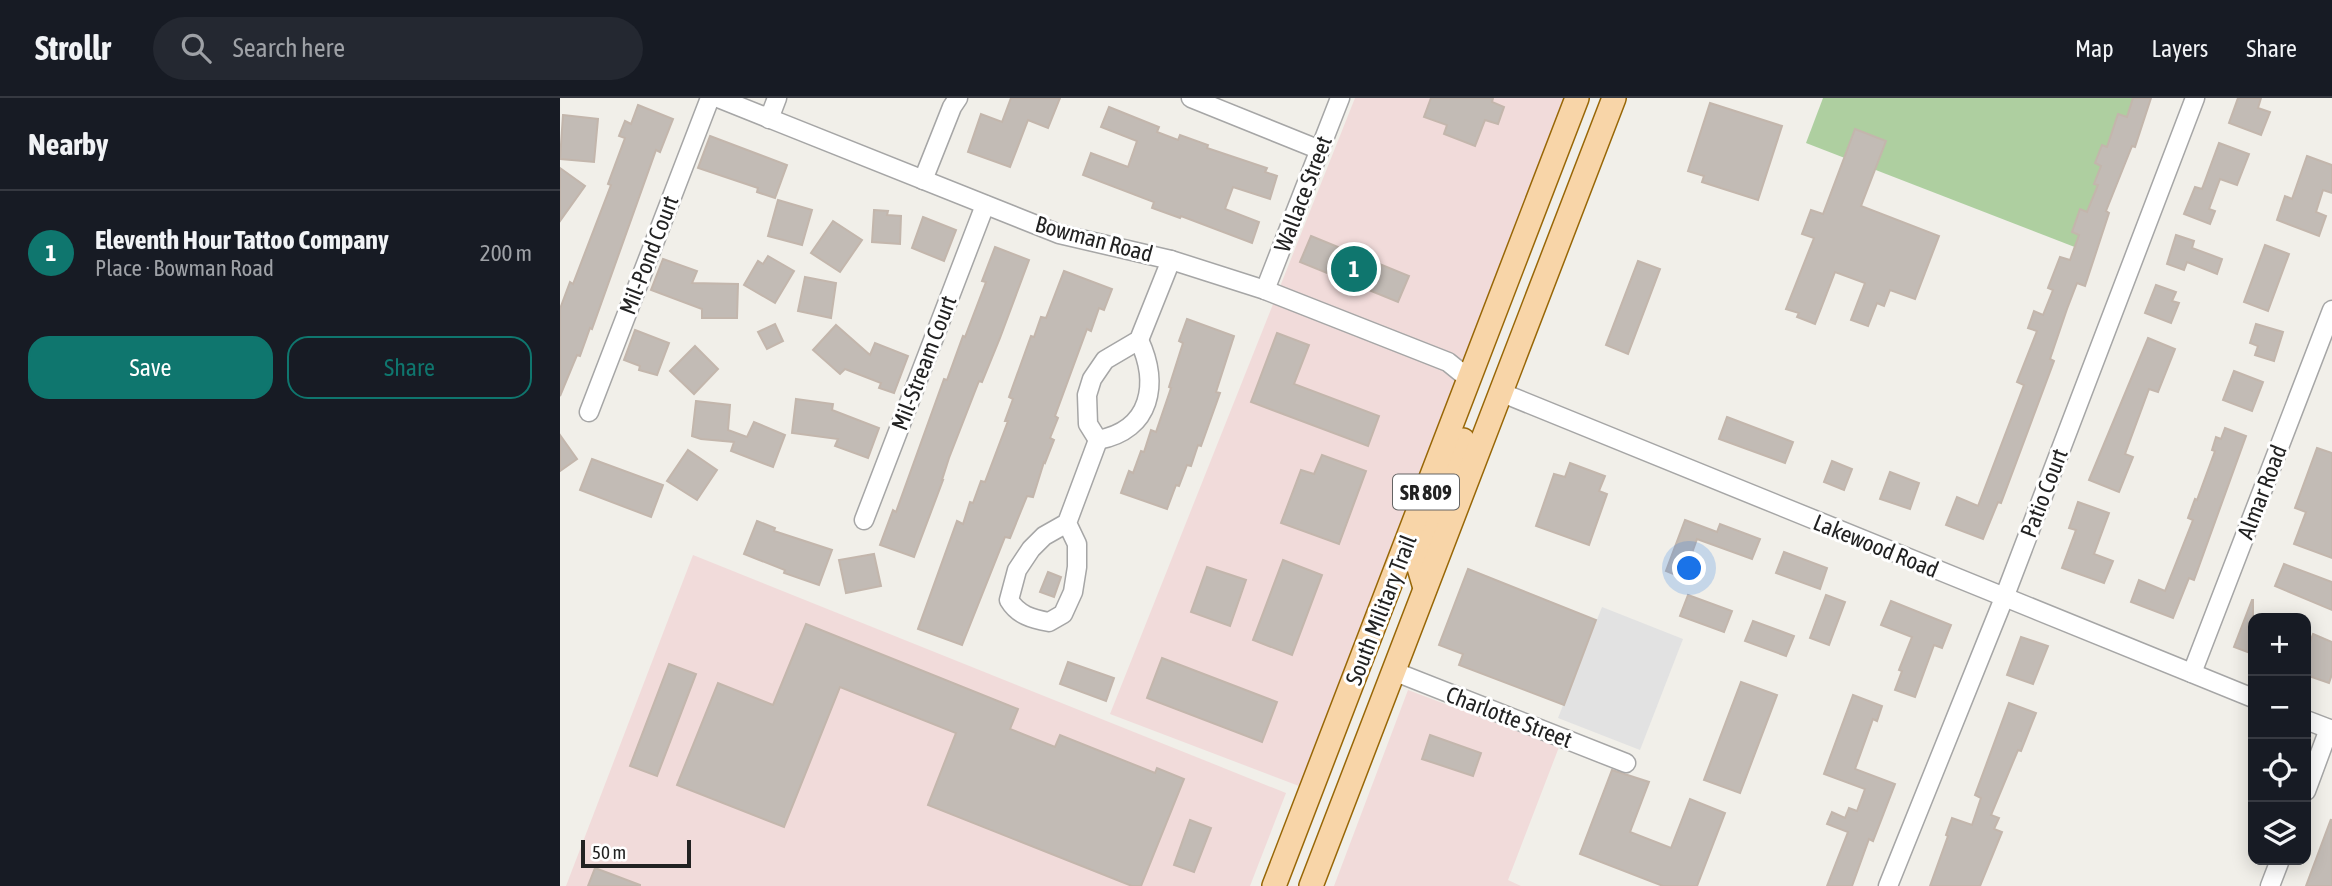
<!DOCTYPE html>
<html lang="en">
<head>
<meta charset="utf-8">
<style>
	:root { --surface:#171b24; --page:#242831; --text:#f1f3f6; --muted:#9ea1a6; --line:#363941; --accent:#0f766e }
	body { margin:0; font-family:"Asap Condensed",sans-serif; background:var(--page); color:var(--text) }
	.controls { position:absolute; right:21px; bottom:21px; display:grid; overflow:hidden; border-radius:14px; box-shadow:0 4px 18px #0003 }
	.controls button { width:63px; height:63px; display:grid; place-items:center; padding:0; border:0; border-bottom:2px solid var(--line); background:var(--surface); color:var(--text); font:35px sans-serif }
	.scale { position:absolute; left:21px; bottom:18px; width:110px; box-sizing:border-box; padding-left:7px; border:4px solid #222; border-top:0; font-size:19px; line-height:24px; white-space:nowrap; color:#222; -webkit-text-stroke:5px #fff; paint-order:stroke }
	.you { position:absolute; left:1130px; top:471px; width:24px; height:24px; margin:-18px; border:5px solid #fff; border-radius:50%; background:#1a73e8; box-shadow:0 0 0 10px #1a73e833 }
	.badge { display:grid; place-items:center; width:46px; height:46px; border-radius:50%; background:var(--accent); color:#fff; font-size:23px; font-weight:700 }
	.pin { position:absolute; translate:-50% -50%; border:4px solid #fff; box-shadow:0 2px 7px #0006 }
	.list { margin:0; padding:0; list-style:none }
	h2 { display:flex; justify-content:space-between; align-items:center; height:91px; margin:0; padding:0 28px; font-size:30px }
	h2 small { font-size:23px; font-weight:400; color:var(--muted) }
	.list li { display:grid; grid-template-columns:46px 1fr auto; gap:21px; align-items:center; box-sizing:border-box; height:126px; padding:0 28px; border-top:2px solid var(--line) }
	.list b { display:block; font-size:26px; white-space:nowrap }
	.list p { margin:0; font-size:23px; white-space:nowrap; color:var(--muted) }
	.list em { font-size:23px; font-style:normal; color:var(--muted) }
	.actions { display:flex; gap:14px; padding:21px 28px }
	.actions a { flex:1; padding:16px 0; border:2px solid var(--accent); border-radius:21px; text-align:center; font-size:24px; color:var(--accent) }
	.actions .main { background:var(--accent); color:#fff }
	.icon { flex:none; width:38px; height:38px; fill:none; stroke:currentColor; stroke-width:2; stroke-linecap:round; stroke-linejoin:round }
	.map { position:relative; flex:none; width:1772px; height:788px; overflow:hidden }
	header { display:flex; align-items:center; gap:42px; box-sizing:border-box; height:98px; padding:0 35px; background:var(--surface); border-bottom:2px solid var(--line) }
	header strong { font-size:33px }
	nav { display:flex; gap:38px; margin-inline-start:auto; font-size:24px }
	.search { width:490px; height:63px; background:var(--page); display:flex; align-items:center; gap:18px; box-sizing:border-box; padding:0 24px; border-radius:38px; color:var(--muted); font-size:26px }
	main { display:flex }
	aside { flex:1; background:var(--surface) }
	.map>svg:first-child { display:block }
</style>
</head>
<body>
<header>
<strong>Strollr</strong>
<div class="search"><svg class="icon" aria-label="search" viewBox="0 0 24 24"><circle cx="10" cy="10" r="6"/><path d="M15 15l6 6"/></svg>Search here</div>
<nav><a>Map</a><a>Layers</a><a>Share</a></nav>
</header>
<main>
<aside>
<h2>Nearby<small></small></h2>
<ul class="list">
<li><span class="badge">1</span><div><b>Eleventh Hour Tattoo Company</b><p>Place · Bowman Road</p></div><em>200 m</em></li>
</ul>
<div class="actions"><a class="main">Save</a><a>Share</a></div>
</aside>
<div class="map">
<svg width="1772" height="788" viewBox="0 0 1772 788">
	<rect width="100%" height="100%" fill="#f1efe9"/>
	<g fill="#f1dbda">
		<path d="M795,0H1004L739,688L550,616Z"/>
		<path d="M133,457L726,695L690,788H6Z"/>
		<path d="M848,592L999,649L948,782L961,788H774Z"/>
	</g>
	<path fill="#aecfa0" d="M1263,0H1578L1525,153L1246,45Z"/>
	<path fill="#e2e2e2" d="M1042,509L1123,541L1080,652L998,620Z"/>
	<g fill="#c2bbb5" stroke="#c3b6ac" stroke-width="2">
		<path d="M451,0H500L488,30L468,22L450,69L408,54L421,16L442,24Z"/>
		<path d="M871,0H933L932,4L944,9L938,26L925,22L915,48L884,36L887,27L864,19Z"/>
		<path d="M1573,0H1591L1575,49L1572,48L1546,113L1549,115L1525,188L1517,185L1507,211L1490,261L1494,263L1441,405L1438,404L1423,441L1386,427L1397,399L1418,408L1464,287L1457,284L1477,233L1468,230L1474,213L1483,217L1493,192L1488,190L1500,159L1510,162L1519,137L1512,134L1520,111L1527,114L1538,87L1534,86L1541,68L1535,65L1542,47L1547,49L1558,16L1567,19Z"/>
		<path d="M1678,0H1701L1698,10L1710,14L1701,37L1669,25Z"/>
		<path d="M1150,5L1222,28L1198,102L1142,84L1144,78L1128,73Z"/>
		<path d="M78,7L113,21L100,54L96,52L32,231L30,230L20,258L17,257L0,298V211L10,184L13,186L51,87L48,86L65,40L59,38L65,23L71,26Z"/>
		<path d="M549,9L599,29L597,34L618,42L620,37L648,47L647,50L707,70L705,74L717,78L710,101L673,89L665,111L699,124L692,145L621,118L620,120L592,110L594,104L523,77L531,55L568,69L577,43L541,29Z"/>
		<path d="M3,17L38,21L34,64L0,61Z"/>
		<path d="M1295,31L1326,43L1301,108L1379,138L1355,201L1330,192L1324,208L1317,205L1308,228L1291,222L1305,185L1275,174L1255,226L1237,219L1239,215L1226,211L1254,140L1242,136L1251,112L1263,116Z"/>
		<path d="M150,38L227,67L215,100L197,94L198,90L138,70Z"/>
		<path d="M1659,45L1689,56L1677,87L1660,81L1649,111L1655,113L1650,126L1624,116L1635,89L1642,91Z"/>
		<path d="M1747,58L1772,67V95L1763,92L1756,114L1766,118L1759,138L1717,122L1725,98L1732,101Z"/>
		<path d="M0,70L25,88L0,123Z"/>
		<path d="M218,102L252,112L242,147L208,138Z"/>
		<path d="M314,112L328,113L327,117L341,118L340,146L312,144Z"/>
		<path d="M363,119L396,132L384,163L352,150Z"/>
		<path d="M273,123L302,142L280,174L251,155Z"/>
		<path d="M1616,137L1634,143L1632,150L1662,161L1657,176L1627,164L1624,172L1607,166Z"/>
		<path d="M751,138L849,178L838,204L740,164Z"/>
		<path d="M1705,147L1729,156L1708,213L1684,204Z"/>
		<path d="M435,149L469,162L440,240L422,284L419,283L389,360L382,382H383L354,459L320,447L333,412L336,414L384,281L387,282L403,238L405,239L426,184L422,183Z"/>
		<path d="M208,158L234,173L215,205L184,187L198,163L203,166Z"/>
		<path d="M103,161L137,173L132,185L178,186L177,220H142V211L91,192Z"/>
		<path d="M1078,163L1100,171L1068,256L1046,247Z"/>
		<path d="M504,173L552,191L544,212L539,210L531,233L527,231L495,318L498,320L490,340L494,342L485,365L484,364L473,399L467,398L450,440L445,439L402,547L358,531L397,423L403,426L410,404L413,405L421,383L425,384L448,323H445L453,301L449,299L471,238L474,239L481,219L486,220Z"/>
		<path d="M245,179L276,185L271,220L238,213Z"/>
		<path d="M1596,187L1616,194L1612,203L1619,205L1611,225L1585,215Z"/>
		<path d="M627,221L674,238L656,294L660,295L641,348L638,347L631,368L627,367L619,388L616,387L607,411L561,395L569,373L573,375L581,353L584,354L591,332L596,334L611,290L609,289L623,245L619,243Z"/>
		<path d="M215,226L223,243L207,251L198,234Z"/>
		<path d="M1696,226L1723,234L1714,263L1695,257L1698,248L1690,245Z"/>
		<path d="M276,227L310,257L315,245L348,258L334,295L319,290L321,285L285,271L280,276L253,252Z"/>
		<path d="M75,232L109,245L97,277L79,272L80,268L64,262Z"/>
		<path d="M717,235L749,247L734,286L819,318L808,348L691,304Z"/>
		<path d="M1588,240L1615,251L1598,294L1589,291L1565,356L1573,359L1559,394L1529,382Z"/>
		<path d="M135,248L158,271L134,296L110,273Z"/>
		<path d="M1674,273L1703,284L1692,313L1663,302Z"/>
		<path d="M236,301L273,306L272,312L319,330L308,360L275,348L278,341L232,335Z"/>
		<path d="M136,303L170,307L168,332L187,339L194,324L225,337L213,369L171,353L174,344L141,341L132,338Z"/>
		<path d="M1167,319L1233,344L1225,365L1159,341Z"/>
		<path d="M1665,330L1686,338L1634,482L1629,480L1613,520L1571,504L1579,482L1605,493L1633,422L1628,420L1635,401L1637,402L1655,353L1652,352L1656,339L1661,341Z"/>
		<path d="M0,337L17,361L0,373Z"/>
		<path d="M1757,350L1772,355V460L1734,446L1746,414L1735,410Z"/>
		<path d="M128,352L157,372L137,402L107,383Z"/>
		<path d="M762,357L806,373L779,446L721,425L741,372L754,376Z"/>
		<path d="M32,361L103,387L91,419L20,392Z"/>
		<path d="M1272,363L1292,371L1284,392L1264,384Z"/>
		<path d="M1010,365L1045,378L1039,393L1047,396L1029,447L976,428L994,376L1005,379Z"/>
		<path d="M1330,374L1359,385L1350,411L1320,401Z"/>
		<path d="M1518,404L1549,415L1534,456L1553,463L1544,485L1502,470L1516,432L1509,430Z"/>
		<path d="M1125,422L1157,434L1160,426L1200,441L1192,461L1137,441L1123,480L1106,473Z"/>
		<path d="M197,423L215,430L214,433L272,452L259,487L224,475L225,472L184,456Z"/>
		<path d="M1224,454L1267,470L1260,491L1216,475Z"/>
		<path d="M314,456L321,488L286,495L279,462Z"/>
		<path d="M723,462L762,477L732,557L693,542Z"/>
		<path d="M1724,466L1772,484V512L1715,488Z"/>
		<path d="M647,469L686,482L670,528L631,514Z"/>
		<path d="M908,471L1036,522L1004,607L899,567L903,556L879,547Z"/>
		<path d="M488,474L501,479L494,499L480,494Z"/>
		<path d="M1128,497L1172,513L1164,534L1120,518Z"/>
		<path d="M1266,497L1285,504L1269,547L1250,540Z"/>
		<path d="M1692,502H1693V556L1674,549Z"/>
		<path d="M1331,503L1391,527L1382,550L1374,547L1355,599L1335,592L1342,573L1339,572L1352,539L1321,527Z"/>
		<path d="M1193,523L1234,538L1226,558L1185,543Z"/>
		<path d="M246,526L458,611L450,631L495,649L500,637L595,675L597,670L624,681L581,788H572L368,707L396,635L280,589L224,729L117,687L158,585L213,607Z"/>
		<path d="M1753,536L1772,544V576L1769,585L1746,577V556Z"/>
		<path d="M1461,539L1488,548L1473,586L1447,577Z"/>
		<path d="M602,560L717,604L702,644L587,600Z"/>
		<path d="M508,564L554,580L546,603L500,586Z"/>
		<path d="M109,566L136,576L97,678L70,668Z"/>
		<path d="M1181,584L1217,597L1180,695L1144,682Z"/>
		<path d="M1293,597L1322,608L1317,623L1313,621L1295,671L1335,686L1313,743L1309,741L1292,788H1267L1288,734L1267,726L1272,714L1285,720L1289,710L1297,713L1305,691L1264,676Z"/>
		<path d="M1449,605L1476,615L1461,653L1458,652L1431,717L1439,720L1434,731L1442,734L1420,788H1370L1388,738L1386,737L1392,720L1412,727L1421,700L1415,697Z"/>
		<path d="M870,637L921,655L913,678L862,661Z"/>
		<path d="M1052,672L1089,684L1070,734L1111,750L1130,701L1165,715L1137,788H1103L1020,756Z"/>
		<path d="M1771,721L1772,788H1746Z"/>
		<path d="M630,722L651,730L634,774L614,767Z"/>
		<path d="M35,770L80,787V788H28Z"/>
	</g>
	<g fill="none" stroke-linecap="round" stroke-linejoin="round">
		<g stroke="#a6a6a6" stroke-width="21">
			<g id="minor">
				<path d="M158,0L499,136L611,162L705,192L888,264L909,281"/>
				<path d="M631,0L760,52"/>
				<path d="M209,21L217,0"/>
				<path d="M363,82L392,9L398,0"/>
				<path d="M705,192L780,0"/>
				<path d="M940,294L1693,600"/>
				<path d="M29,314L150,0"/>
				<path d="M538,342L528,326L527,297L532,281L545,262L579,242L611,162"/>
				<path d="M538,342C592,332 599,285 579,242"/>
				<path d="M304,422L425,107"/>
				<path d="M507,425L517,446V469L513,494L503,516L489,524C472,521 458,517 449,502L457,472L471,451L484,438L507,425L538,342"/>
				<path d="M833,573L1066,665"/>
				<path d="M1632,575L1772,212"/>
				<path d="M1746,622L1772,632"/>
				<path d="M1746,693L1769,631"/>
				<path d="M1328,788L1444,500L1635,0"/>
				<path d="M1710,788L1720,762"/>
			</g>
		</g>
		<g stroke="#986707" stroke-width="26">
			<g id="major">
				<path d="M865,490L857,463L903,342"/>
				<path d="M714,788L1017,0"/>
				<path d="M751,788L1054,0"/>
			</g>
		</g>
		<use href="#minor" stroke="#fff" stroke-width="18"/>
		<use href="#major" stroke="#f8d5a8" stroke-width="23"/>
	</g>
	<g text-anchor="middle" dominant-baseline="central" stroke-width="6" stroke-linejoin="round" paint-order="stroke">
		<rect fill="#fff" stroke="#646464" stroke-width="2" x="833" y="376.5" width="66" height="35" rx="5"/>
		<g font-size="21" font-weight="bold" fill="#222">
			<text x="866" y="394">SR 809</text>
		</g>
		<g font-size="23" fill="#222" stroke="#fff">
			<text transform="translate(743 96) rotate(-69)">Wallace Street</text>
			<text transform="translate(534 141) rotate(15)">Bowman Road</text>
			<text transform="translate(89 157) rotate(-69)">Mil-Pond Court</text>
			<text transform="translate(364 265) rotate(-69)">Mil-Stream Court</text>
			<text transform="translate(1702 394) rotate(-69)">Almar Road</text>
			<text transform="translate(1484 395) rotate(-69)">Patio Court</text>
			<text transform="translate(1316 448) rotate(22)">Lakewood Road</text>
			<text transform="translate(821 512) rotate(-69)">South Military Trail</text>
			<text transform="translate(949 619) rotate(21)">Charlotte Street</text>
		</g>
	</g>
</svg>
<div class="controls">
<button>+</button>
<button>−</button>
<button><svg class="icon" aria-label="locate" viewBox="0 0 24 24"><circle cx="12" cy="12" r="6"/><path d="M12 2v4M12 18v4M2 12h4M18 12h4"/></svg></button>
<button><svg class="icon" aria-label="layers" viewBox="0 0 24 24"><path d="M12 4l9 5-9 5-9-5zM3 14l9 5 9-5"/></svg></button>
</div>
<div class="scale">50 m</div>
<div class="you"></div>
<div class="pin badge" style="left:794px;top:171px">1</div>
</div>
</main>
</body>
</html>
